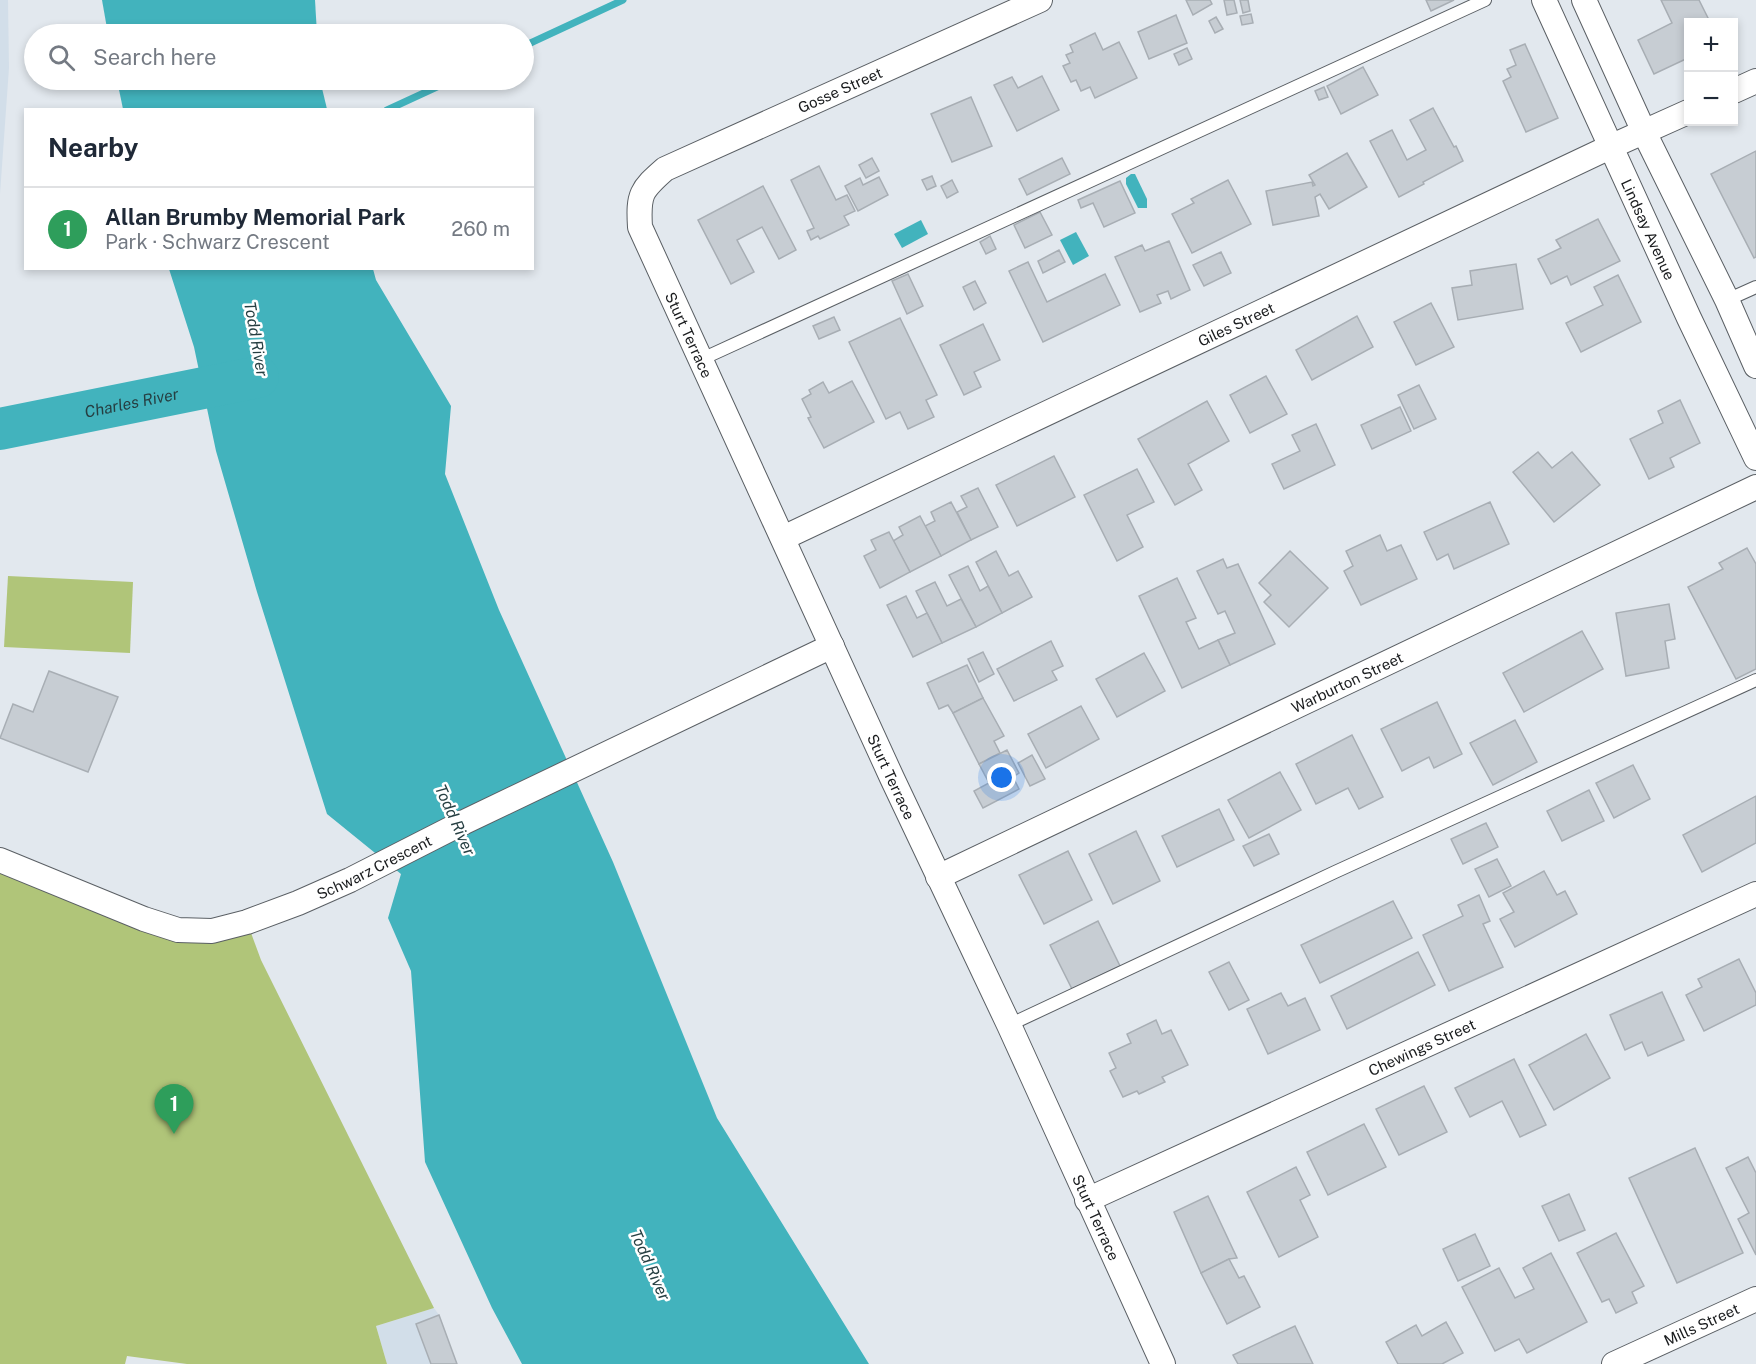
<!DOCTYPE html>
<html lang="en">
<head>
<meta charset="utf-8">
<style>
	:root { --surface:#fff; --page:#f6f6f7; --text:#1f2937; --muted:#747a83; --line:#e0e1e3; --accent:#2a7d4f }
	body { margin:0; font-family:"Public Sans",sans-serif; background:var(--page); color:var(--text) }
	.controls { position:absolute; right:18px; top:18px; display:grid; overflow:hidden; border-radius:0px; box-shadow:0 3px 9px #0003 }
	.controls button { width:54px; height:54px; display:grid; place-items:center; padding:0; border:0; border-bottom:2px solid var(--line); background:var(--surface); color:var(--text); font:30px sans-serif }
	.you { position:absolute; left:1002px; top:778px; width:21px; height:21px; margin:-15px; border:4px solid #fff; border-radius:50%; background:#1a73e8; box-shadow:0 0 0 9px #1a73e833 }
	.badge { display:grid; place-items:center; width:39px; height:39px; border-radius:50%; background:var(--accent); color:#fff; font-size:20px; font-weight:700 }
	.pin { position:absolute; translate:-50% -50px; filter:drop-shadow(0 2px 3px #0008) }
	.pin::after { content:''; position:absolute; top:32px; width:21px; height:18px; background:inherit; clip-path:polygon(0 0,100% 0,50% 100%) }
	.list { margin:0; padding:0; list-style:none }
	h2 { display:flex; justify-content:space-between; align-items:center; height:78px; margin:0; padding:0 24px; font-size:26px }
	h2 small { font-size:20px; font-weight:400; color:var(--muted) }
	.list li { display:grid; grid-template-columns:39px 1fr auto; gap:18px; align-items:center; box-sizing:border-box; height:84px; padding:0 24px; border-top:2px solid var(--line) }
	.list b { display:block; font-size:22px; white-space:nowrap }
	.list p { margin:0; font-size:20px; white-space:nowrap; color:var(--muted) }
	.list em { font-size:20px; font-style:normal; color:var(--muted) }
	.icon { flex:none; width:33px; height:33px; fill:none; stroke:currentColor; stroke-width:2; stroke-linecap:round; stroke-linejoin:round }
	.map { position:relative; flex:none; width:1756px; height:1364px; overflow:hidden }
	.search { position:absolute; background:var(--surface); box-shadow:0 3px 9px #0003; left:24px; top:24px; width:510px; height:66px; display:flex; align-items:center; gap:15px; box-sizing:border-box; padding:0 21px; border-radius:33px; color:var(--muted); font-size:22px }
	.panel { position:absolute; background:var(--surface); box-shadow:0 3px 9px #0003; left:24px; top:108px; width:510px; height:162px; border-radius:0px }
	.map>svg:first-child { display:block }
</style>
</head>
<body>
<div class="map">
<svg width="1756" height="1364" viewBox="0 0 1756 1364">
	<rect width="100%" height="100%" fill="#e2e8ee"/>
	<g fill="#d2dee9">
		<path d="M0,0H8L9,68L0,194Z"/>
		<path d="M434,1308L439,1315L457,1364H387L376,1326Z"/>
	</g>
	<g fill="#b0c579">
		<path d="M8,576L133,582L130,653L4,647Z"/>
		<path d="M3,861L144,919L247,922L261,960L434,1308L376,1326L387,1364H187L127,1356L125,1364H0V874Z"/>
	</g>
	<g fill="#42b3bd">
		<path d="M102,0H315L317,34H108Z"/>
		<path d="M117,80H320L327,109H123Z"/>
		<path d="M1131,174H1135L1147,199V208H1138L1126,184V178Z"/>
		<path d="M921,220L928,234L902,248L894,234Z"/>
		<path d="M1076,232L1089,256L1073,265L1060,240Z"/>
		<path d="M169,269H373L376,280L451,406L445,474L499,610L613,862L717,1118L869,1364H522L492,1308L425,1162L411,971L388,918L401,874L327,814L257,592L216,451L194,347Z"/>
	</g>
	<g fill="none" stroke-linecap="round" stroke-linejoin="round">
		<g stroke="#42b3bd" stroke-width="7">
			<path d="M524,46L623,0"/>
			<path d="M387,110L452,80"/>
		</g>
		<path stroke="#42b3bd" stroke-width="42" id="s1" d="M0,429L258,377"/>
	</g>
	<g fill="#c7cdd3" stroke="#a8aeb4" stroke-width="1.5">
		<path d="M1186,0H1210L1212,4L1193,15Z"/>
		<path d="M1224,0H1234L1237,13L1227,15Z"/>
		<path d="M1240,0H1248L1250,11L1243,13Z"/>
		<path d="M1426,0H1454L1431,11Z"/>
		<path d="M1661,0H1699L1710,22H1688V58L1654,74L1638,40L1672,23Z"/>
		<path d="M1251,14L1253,23L1242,25L1240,16Z"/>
		<path d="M1176,15L1187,43L1149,59L1138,32Z"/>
		<path d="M1216,17L1223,29L1215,33L1209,21Z"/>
		<path d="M1095,33L1103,50L1119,42L1137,78L1095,98L1090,87L1081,91L1076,80L1071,82L1063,66L1070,63L1066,55L1073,52L1070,45Z"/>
		<path d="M1525,44L1558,118L1526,132L1503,81L1511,77L1507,69L1516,65L1510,50Z"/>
		<path d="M1187,48L1192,59L1179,65L1174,54Z"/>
		<path d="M1363,67L1378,95L1341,114L1327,86Z"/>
		<path d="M1042,76L1059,110L1017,131L994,85L1012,77L1018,88Z"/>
		<path d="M1324,87L1328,97L1319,100L1315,91Z"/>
		<path d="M971,97L992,146L952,162L931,114Z"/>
		<path d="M1433,108L1454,147L1456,146L1463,161L1423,182L1424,184L1399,197L1370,141L1392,130L1407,160L1426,150L1410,120Z"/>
		<path d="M1756,151V257L1754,258L1711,174Z"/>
		<path d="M1347,153L1367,187L1329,209L1320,194L1315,197L1319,216L1273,225L1266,191L1312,182L1313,186L1315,185L1309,175Z"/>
		<path d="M872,158L879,171L866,178L859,165Z"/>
		<path d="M1062,158L1070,174L1027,195L1019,179Z"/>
		<path d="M819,166L836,200L847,195L855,211L844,216L849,225L820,239L818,236L811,240L807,231L814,228L791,180Z"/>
		<path d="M932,176L936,186L927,190L922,180Z"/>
		<path d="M879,177L888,195L858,211L845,186L860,178L863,185Z"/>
		<path d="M952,180L958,192L947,198L941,186Z"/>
		<path d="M1228,180L1251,224L1192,253L1172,214L1194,203L1191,199Z"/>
		<path d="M1120,181L1135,213L1104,227L1093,203L1081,208L1078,200Z"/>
		<path d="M763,186L796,250L779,259L762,227L737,240L754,272L731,284L698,220Z"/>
		<path d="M1040,212L1052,235L1025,248L1014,225Z"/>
		<path d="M1598,219L1620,261L1571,285L1567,276L1551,284L1538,259L1561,248L1556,240Z"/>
		<path d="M990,236L996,249L986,254L980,242Z"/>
		<path d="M1169,241L1190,290L1171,299L1168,291L1157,295L1161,303L1140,312L1115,257L1142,245L1145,251Z"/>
		<path d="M1059,250L1065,262L1043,273L1038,261Z"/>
		<path d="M1221,252L1231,273L1204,286L1193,265Z"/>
		<path d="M1028,262L1047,302L1105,274L1120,305L1043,342L1009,271Z"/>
		<path d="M1516,264L1523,309L1458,320L1452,288L1472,285L1470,271Z"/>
		<path d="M908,274L923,306L907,314L892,281Z"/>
		<path d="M1618,275L1641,322L1581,352L1566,323L1603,305L1594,287Z"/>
		<path d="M975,281L986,303L974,310L963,287Z"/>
		<path d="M1431,303L1454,347L1416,365L1394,322Z"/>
		<path d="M1357,316L1373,347L1312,380L1296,350Z"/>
		<path d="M834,317L840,330L819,339L813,326Z"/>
		<path d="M900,318L937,395L926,400L934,417L908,429L900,412L886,419L849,342Z"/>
		<path d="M983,324L1000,360L974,372L981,387L964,395L940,345Z"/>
		<path d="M1266,376L1287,414L1250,433L1230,395Z"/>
		<path d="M852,381L874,422L824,448L808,418L811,417L802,399L811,394L809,390L823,382L829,393Z"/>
		<path d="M1419,385L1436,419L1414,429L1398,395Z"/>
		<path d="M1680,400L1700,443L1670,458L1674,467L1649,479L1630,439L1663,423L1658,411Z"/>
		<path d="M1207,401L1229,441L1188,464L1202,490L1175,505L1138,439Z"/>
		<path d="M1400,407L1411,431L1372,449L1361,425Z"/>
		<path d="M1316,424L1335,465L1284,489L1272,464L1300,451L1292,435Z"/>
		<path d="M1538,452L1552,468L1572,452L1600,485L1554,522L1513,472Z"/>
		<path d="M1054,456L1075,497L1017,526L996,485Z"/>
		<path d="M1137,469L1154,502L1127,515L1143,547L1117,561L1084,495Z"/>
		<path d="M978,488L998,527L971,540L957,512L967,507L961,496Z"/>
		<path d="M951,502L971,540L941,556L925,526L935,521L931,512Z"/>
		<path d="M1490,502L1509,544L1454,569L1448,554L1437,560L1424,532Z"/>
		<path d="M920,516L941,556L910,572L893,541L903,535L899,527Z"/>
		<path d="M889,532L910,572L880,588L864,556L876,550L871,540Z"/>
		<path d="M1380,535L1387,551L1401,545L1417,579L1361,605L1344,571L1353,566L1346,551Z"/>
		<path d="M1747,548L1756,564V669L1736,679L1688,587L1723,569L1719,563Z"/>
		<path d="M996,551L1009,576L1018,571L1032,597L1002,613L976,562Z"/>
		<path d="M1290,551L1328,588L1289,627L1264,602L1271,595L1259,583Z"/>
		<path d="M1223,559L1227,568L1238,564L1275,644L1230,665L1218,640L1235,633L1225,611L1218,614L1197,571Z"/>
		<path d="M968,566L980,591L988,586L1002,613L976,627L949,575Z"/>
		<path d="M1177,578L1196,618L1186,622L1199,649L1218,640L1230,665L1182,688L1139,596Z"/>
		<path d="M935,582L947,606L961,599L976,627L942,643L916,591Z"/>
		<path d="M906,596L917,618L927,613L942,643L913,657L887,605Z"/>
		<path d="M1669,604L1675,639L1665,641L1669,668L1626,676L1616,613Z"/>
		<path d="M1582,631L1603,669L1524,712L1503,673Z"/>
		<path d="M1051,641L1063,666L1052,671L1057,680L1014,701L997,669Z"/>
		<path d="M983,652L994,674L979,682L968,659Z"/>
		<path d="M1144,653L1165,691L1117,717L1096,679Z"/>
		<path d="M967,665L983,698L953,713L948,705L939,709L927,683Z"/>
		<path d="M49,671L118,697L88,772L0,738L13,704L33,712Z"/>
		<path d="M983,698L1004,736L994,741L1000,753L979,764L953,713Z"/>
		<path d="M1437,702L1462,754L1434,768L1429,757L1402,771L1381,729Z"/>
		<path d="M1081,706L1099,739L1046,768L1028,734Z"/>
		<path d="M1515,720L1537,762L1493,785L1470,743Z"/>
		<path d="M1352,735L1383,797L1359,809L1348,788L1316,804L1296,764Z"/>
		<path d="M1007,750L1019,773L1013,777L1019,789L983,808L974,791L989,783L979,764Z"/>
		<path d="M1032,755L1045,779L1030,786L1018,763Z"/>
		<path d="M1633,765L1650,799L1614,818L1596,783Z"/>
		<path d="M1280,772L1301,810L1249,838L1228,800Z"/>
		<path d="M1589,790L1604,821L1562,841L1547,811Z"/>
		<path d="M1756,796V843L1702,872L1683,835Z"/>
		<path d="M1219,809L1234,840L1177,867L1162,836Z"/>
		<path d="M1486,823L1498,847L1463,864L1451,839Z"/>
		<path d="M1136,831L1160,881L1113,904L1089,854Z"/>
		<path d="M1269,834L1279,854L1254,866L1243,846Z"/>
		<path d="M1068,851L1092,900L1044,924L1019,875Z"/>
		<path d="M1497,859L1511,886L1489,897L1475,869Z"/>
		<path d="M1544,871L1557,895L1565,891L1577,914L1515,947L1500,919L1514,912L1503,893Z"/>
		<path d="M1479,895L1490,921L1483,924L1503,967L1449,991L1423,935L1463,916L1458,905Z"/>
		<path d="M1393,901L1412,938L1320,983L1301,945Z"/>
		<path d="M1098,921L1120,966L1072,989L1050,945Z"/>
		<path d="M1418,952L1435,985L1347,1029L1331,996Z"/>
		<path d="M1739,959L1756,993V1005L1704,1031L1686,995L1702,987L1698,979Z"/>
		<path d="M1229,962L1249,1000L1229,1010L1209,972Z"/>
		<path d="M1662,992L1684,1040L1648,1056L1642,1042L1625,1050L1610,1015Z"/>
		<path d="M1281,993L1288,1006L1305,998L1320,1030L1268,1054L1247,1009Z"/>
		<path d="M1156,1020L1162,1034L1171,1030L1188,1065L1162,1077L1165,1082L1139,1094L1137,1091L1123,1097L1110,1071L1116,1068L1109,1053L1131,1043L1127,1034Z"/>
		<path d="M1586,1034L1610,1078L1554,1110L1529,1065Z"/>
		<path d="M1514,1059L1546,1125L1520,1137L1502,1101L1470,1117L1455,1088Z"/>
		<path d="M1424,1086L1447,1132L1399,1155L1376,1109Z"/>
		<path d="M1364,1124L1386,1167L1328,1195L1307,1152Z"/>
		<path d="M1695,1148L1743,1253L1677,1283L1629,1178Z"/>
		<path d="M1748,1157L1756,1173V1255L1738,1219L1749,1213L1726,1168Z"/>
		<path d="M1296,1167L1310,1195L1300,1200L1318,1237L1279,1257L1247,1192Z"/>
		<path d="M1569,1194L1585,1230L1559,1241L1542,1206Z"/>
		<path d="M1208,1196L1237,1258L1229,1259L1201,1273L1174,1212Z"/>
		<path d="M1616,1233L1644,1286L1632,1292L1637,1303L1616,1313L1609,1299L1602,1302L1577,1253Z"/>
		<path d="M1475,1234L1490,1266L1458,1281L1443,1249Z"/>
		<path d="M1551,1253L1587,1322L1527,1353L1519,1339L1495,1351L1462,1287L1499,1268L1515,1298L1534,1289L1523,1268Z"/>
		<path d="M1229,1259L1239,1278L1244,1276L1260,1307L1227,1324L1201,1273Z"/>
		<path d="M439,1315L457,1364H431L416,1324Z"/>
		<path d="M1446,1322L1463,1353L1442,1364H1398L1386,1342L1416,1325L1422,1336Z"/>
		<path d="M1295,1326L1313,1364H1238L1233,1355Z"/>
	</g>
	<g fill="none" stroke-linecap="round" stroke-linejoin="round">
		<g stroke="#5a5f64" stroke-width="14">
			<g id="lane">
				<path d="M1727,300L1756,287"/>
				<path d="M702,359L1485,0"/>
				<path d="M1009,1025L1335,872L1756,680"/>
			</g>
		</g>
		<g stroke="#5a5f64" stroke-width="26">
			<g id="street">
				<path id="s2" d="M1040,0L665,169C641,190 638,194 640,227L892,778L1009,1025L1163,1364"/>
				<path id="s3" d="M1544,0L1689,318L1756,458"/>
				<path d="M1584,0L1644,132L1727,300L1756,366"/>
				<path d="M1734,91L1756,81"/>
				<path id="s4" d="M783,538L1610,147L1688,112"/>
				<path id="s5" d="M0,860L144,919L178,930L212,931L247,922L298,903L350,880L456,826L832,646"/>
				<path id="s6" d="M938,877L1756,487"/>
				<path id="s7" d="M1087,1200L1756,894"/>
				<path id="s8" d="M1614,1364L1756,1299"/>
			</g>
		</g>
		<use href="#lane" stroke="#fff" stroke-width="12"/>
		<use href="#street" stroke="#fff" stroke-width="24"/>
	</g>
	<g text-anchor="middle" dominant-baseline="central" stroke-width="5" stroke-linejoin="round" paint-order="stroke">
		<g font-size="15" fill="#1a1c1e" stroke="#fff">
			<text transform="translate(840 90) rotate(-24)">Gosse Street</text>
			<text stroke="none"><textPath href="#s3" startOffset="252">Lindsay Avenue</textPath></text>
			<text stroke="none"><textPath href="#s4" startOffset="501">Giles Street</textPath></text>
			<text stroke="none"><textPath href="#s2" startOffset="597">Sturt Terrace</textPath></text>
			<text stroke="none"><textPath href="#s6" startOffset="453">Warburton Street</textPath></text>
			<text stroke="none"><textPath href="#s2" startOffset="1083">Sturt Terrace</textPath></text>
			<text stroke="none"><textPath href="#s5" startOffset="400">Schwarz Crescent</textPath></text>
			<text stroke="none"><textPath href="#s7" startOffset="368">Chewings Street</textPath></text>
			<text stroke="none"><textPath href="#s2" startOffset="1569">Sturt Terrace</textPath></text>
			<text stroke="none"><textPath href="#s8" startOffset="96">Mills Street</textPath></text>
		</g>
		<g font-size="16" font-style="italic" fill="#263f42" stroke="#fff">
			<text transform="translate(256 339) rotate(80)">Todd River</text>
			<text stroke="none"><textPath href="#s1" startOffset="134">Charles River</textPath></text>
			<text transform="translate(455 820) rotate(66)">Todd River</text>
			<text transform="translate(650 1265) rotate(66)">Todd River</text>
		</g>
	</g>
</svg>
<div class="controls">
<button>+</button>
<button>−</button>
</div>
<div class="you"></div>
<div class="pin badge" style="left:174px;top:1134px;background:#2e9e5b">1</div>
<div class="search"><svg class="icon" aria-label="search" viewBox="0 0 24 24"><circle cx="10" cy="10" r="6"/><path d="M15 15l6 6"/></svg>Search here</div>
<section class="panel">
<h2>Nearby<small></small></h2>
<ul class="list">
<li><span class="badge" style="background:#2e9e5b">1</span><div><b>Allan Brumby Memorial Park</b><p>Park · Schwarz Crescent</p></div><em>260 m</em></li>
</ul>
</section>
</div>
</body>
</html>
